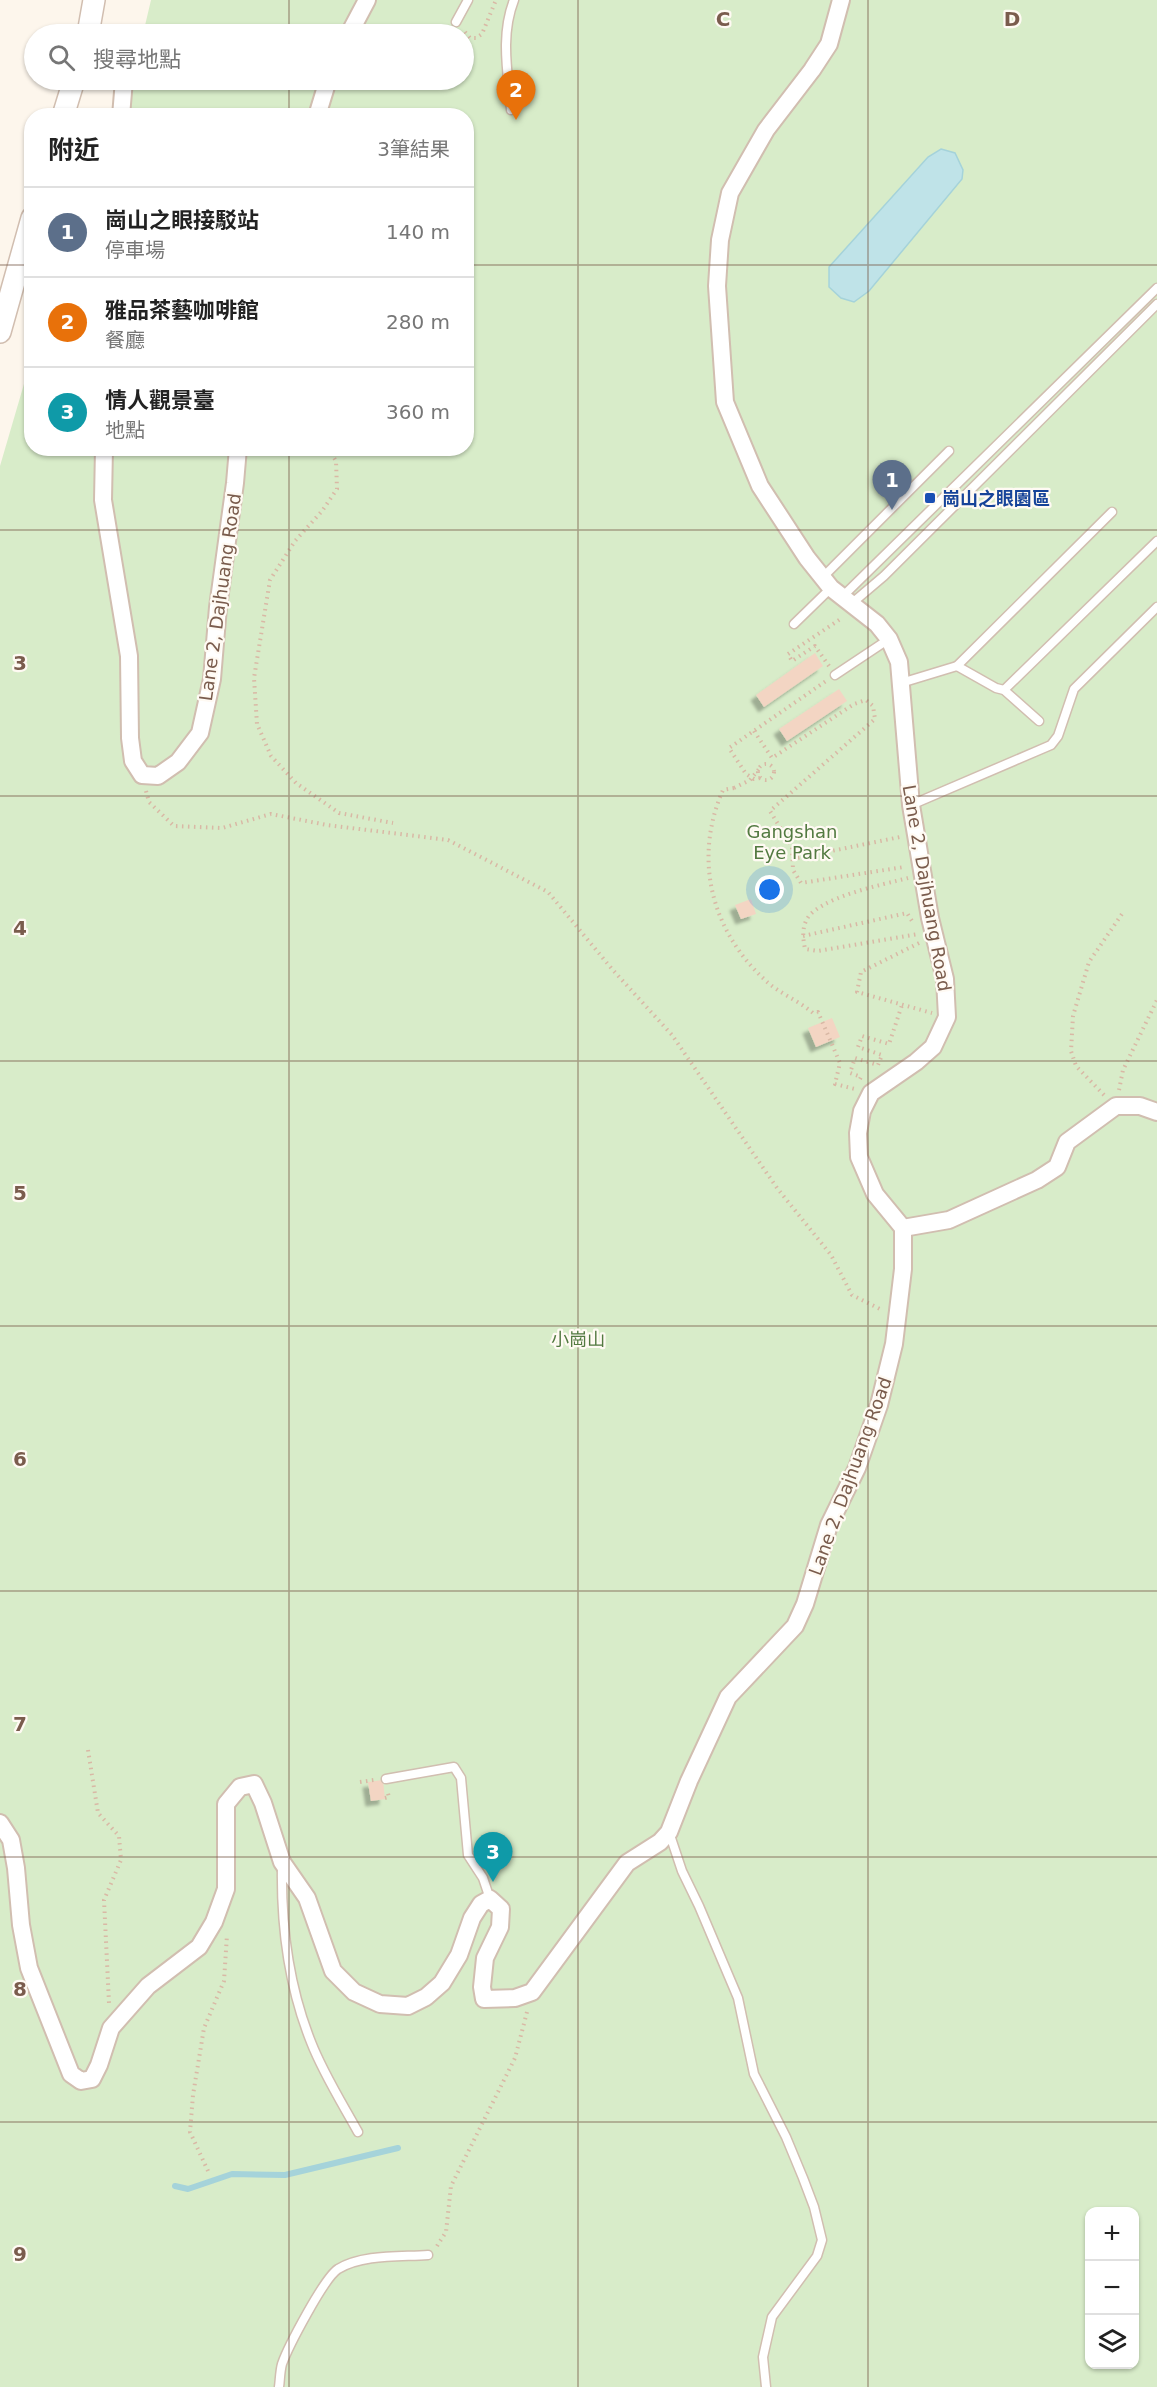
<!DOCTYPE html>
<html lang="zh-TW">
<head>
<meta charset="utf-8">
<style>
	:root { --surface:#fff; --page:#f2f2f2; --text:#222; --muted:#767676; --line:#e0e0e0; --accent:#e76f51 }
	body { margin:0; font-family:"DejaVu Sans","Noto Sans TC",sans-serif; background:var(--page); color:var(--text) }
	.controls { position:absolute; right:18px; bottom:18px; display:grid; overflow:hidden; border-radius:12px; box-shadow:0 2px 4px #0004 }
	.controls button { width:54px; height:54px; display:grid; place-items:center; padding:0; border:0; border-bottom:2px solid var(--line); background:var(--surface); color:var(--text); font:30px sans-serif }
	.you { position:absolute; left:770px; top:890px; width:21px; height:21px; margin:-15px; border:4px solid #fff; border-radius:50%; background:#1a73e8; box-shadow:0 0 0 9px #1a73e833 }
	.badge { display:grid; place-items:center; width:39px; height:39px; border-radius:50%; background:var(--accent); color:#fff; font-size:20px; font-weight:700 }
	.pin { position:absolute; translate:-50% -50px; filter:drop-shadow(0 2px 3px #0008) }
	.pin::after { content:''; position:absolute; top:32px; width:21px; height:18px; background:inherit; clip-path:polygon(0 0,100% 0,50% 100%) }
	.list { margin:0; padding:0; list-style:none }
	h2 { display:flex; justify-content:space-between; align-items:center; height:78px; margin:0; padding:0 24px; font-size:26px }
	h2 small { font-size:20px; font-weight:400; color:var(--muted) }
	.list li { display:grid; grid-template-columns:39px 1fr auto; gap:18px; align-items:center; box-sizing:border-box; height:90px; padding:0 24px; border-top:2px solid var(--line) }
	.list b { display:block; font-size:22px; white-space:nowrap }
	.list p { margin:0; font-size:20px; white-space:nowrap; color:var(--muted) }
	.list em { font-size:20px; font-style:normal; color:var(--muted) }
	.icon { flex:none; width:33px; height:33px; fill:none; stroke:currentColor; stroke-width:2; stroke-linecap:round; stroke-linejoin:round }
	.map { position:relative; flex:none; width:1157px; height:2387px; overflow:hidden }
	.search { position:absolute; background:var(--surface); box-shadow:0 2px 4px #0004; left:24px; top:24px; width:450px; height:66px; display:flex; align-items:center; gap:15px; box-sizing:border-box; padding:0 21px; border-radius:33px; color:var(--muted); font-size:22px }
	.panel { position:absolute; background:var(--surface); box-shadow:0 2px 4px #0004; left:24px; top:108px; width:450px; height:348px; border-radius:24px }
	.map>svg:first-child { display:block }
</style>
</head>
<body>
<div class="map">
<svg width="1157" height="2387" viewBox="0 0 1157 2387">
	<defs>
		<filter id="shadow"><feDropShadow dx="-5.5" dy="5.5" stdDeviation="1.5" flood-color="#0004"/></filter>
	</defs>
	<rect width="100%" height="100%" fill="#fdf6ec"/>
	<path fill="#d8ecc9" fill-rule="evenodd" d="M151,0H1157V2387H0V466L31,360L32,448H466V116L115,115L127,80H464V34H143ZM1090,2212H1134V2364H1090Z"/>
	<path fill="#bfe3e8" stroke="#a5d3da" stroke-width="1.5" d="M941,149L955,153L963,170L962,179L869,291L854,302L841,298L829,287V267L928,157Z"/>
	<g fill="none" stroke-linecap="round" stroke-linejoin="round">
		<path stroke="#a5d3da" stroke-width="6" d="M175,2186L188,2189L232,2174L285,2175L398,2148"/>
	</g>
	<g fill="#f3d5c3" filter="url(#shadow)">
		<path d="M815,653L823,666L764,707L756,695Z"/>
		<path d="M839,689L847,701L787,741L779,729Z"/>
		<path d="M751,899L756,914L741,919L735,905Z"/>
		<path d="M832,1018L840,1037L816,1047L808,1028Z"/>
		<path d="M383,1780L385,1799L371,1801L368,1782Z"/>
	</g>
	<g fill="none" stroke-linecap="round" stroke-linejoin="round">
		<g stroke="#d1beb0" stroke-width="11">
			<g id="service">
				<path d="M456,22L468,0"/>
				<path d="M511,110C508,73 500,36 514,0"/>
				<path d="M822,578L949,451"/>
				<path d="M842,597L1157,288"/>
				<path d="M851,604L884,576L1157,304"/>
				<path d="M794,624L831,588"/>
				<path d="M957,666L1112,512"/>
				<path d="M835,675L889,639"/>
				<path d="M901,683L957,666L996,688L1004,690L1039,721"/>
				<path d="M1004,690L1157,541"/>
				<path d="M911,805L1051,745L1058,736L1074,689L1157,607"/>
				<path d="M386,1779L454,1767L461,1778L468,1855L483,1878L490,1899"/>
				<path d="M669,1832L682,1871L699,1906L738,1998L754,2074L786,2137L803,2178L814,2207L822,2240L817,2256L772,2317L763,2357L766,2387"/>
				<path d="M282,1866C281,1924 289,1987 311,2042C323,2073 342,2103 358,2132"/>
				<path d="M279,2387C280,2380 280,2371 282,2364C288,2347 324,2278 338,2269C363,2254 400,2257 428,2255"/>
			</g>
		</g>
		<g stroke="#d1beb0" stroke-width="20">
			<g id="minor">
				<path d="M349,34L367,0"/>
				<path d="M121,116L124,80"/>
				<path d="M317,116L328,80"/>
				<path d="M104,448L103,500L129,656L130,738L133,761L142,775L158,776L178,762L200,733L212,679L218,607L235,483L238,448"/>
				<path d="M903,1228L949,1220L1037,1180L1057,1167L1067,1142L1116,1106H1140L1157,1112"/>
				<path d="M0,1823L11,1840L16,1868L21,1925L29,1968L71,2074L81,2081L92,2079L99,2065L111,2028L148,1986L199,1947L214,1922L226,1889V1804L240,1787L254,1784L263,1803L282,1862L307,1898L333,1971L354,1992L380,2004L408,2006L426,1997L442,1983L459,1955L472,1918L481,1904L490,1899L501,1909L500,1927L485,1958L482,1987L484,1999L515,1998L532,1992L627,1863L660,1842L669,1832L689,1781L728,1697L795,1626L805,1604L829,1525L857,1468L879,1405L894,1344L903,1269V1228L875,1194L859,1157L858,1133L862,1111L871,1093L916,1062L933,1047L947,1017L945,979L930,918L911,805L899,662L889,639L877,624L831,588L807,558L760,486L725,402L717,286L720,240L730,193L766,130L812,70L829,44L841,0"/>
			</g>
		</g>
		<g stroke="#d1beb0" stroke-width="24">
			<g id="tertiary">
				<path d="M88,34L94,0"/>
				<path d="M63,116L74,80"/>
				<path d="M0,332L32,218"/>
			</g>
		</g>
		<g stroke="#d9b8a5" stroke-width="4" stroke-dasharray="1.5 4.5" stroke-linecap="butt">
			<path d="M465,32L470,38H476L482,34L496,0"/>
			<path d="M328,448L336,461L337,489L322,511L295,541L270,580L254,678L257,724L271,756L296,783L339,813L393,823"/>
			<path d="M829,666L815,646L792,661L788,654L842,618"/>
			<path d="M754,731L772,758L854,704L866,700L873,706L875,719L770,811L792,847L793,870L801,883L904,867"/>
			<circle cx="766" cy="772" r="8"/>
			<path d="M760,778L754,779L746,774L729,748L826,681"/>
			<path d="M734,788L723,790C693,858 711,930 764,979C778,993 798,1000 813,1013L818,1012L840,1063L835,1084L855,1089"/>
			<path d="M146,791L149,802L174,826L222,828L271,814L327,825L448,840L548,892L612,969L672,1035L777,1188L831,1255L852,1295L882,1310"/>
			<path d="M792,859L900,837"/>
			<path d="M908,878C885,884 815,898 806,921C802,930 803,939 805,949L818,951L918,934"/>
			<path d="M803,936L907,913L912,921"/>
			<path d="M919,943L861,972L857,992L932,1013"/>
			<path d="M860,1079L861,1077L850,1073L855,1058L878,1065L882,1055L858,1047L862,1036L889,1044L902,1005"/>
			<path d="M1119,1090L1123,1070L1157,1000"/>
			<path d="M1104,1095L1076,1066L1071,1051L1073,1016L1089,962L1124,911"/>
			<path d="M88,1750L98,1813L119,1836L121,1860L104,1900L109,2003"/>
			<path d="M360,1782L374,1780"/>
			<path d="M385,1798L389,1797L387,1790"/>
			<path d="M208,2171L190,2132L193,2095L204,2028L224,1981L227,1935"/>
			<path d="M437,2246L446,2232L451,2186L515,2058L527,2012"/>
		</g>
		<use href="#service" stroke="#fff" stroke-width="8"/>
		<use href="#minor" stroke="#fff" stroke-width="16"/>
		<use href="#tertiary" stroke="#fff" stroke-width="21"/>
		<path stroke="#d9b8a5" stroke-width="4" stroke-dasharray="1.5 4.5" stroke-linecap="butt" d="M734,788L750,780L759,769"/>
	</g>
	<path fill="none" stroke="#7a5c4d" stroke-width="1.5" stroke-opacity="0.55" d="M289,0V34M578,0V2387M868,0V2387M289,80V116M0,265H32M466,265H1157M289,448V2387M0,530H1157M0,796H1157M0,1061H1157M0,1326H1157M0,1591H1157M0,1857H1157M0,2122H1157"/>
	<rect fill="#1a4fb4" stroke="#fffaf3" stroke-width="2" x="924" y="492" width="12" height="12" rx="3"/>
	<g text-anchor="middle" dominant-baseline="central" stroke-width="4.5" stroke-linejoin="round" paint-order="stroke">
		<g font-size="18" font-weight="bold" fill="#164399" stroke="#fffaf3" text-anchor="start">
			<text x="942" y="498">崗山之眼園區</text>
		</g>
		<g font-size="18" fill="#7a5c4d" stroke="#fffaf3">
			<text transform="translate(220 597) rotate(-82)">Lane 2, Dajhuang Road</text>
			<text transform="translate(927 888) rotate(80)">Lane 2, Dajhuang Road</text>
			<text transform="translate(850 1476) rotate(-70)">Lane 2, Dajhuang Road</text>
		</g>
		<g font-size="18" fill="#537a41" stroke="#fffaf3">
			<text x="792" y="831">Gangshan<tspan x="792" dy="21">Eye Park</tspan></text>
			<text x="578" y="1339">小崗山</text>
		</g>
	</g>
	<g font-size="20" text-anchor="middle" font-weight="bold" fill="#7a5c4d" stroke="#fffaf3" stroke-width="4.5" stroke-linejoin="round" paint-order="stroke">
		<text x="723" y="26">C</text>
		<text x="1012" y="26">D</text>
		<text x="20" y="670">3</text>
		<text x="20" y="935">4</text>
		<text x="20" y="1200">5</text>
		<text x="20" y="1466">6</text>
		<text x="20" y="1731">7</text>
		<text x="20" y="1996">8</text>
		<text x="20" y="2261">9</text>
	</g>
</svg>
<div class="controls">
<button>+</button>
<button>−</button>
<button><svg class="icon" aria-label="layers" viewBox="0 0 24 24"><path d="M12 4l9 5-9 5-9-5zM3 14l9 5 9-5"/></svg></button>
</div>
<div class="you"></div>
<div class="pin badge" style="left:892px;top:510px;background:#5c6f8a">1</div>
<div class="pin badge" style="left:516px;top:120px;background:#e8710a">2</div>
<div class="pin badge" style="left:493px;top:1882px;background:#0f9aa8">3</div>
<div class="search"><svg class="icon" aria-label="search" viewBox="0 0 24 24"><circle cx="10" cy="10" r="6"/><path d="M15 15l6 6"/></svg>搜尋地點</div>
<section class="panel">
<h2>附近<small>3筆結果</small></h2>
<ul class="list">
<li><span class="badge" style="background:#5c6f8a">1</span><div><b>崗山之眼接駁站</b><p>停車場</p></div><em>140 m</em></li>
<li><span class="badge" style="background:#e8710a">2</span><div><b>雅品茶藝咖啡館</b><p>餐廳</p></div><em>280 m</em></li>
<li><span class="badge" style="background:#0f9aa8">3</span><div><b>情人觀景臺</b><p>地點</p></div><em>360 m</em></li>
</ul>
</section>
</div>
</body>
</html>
